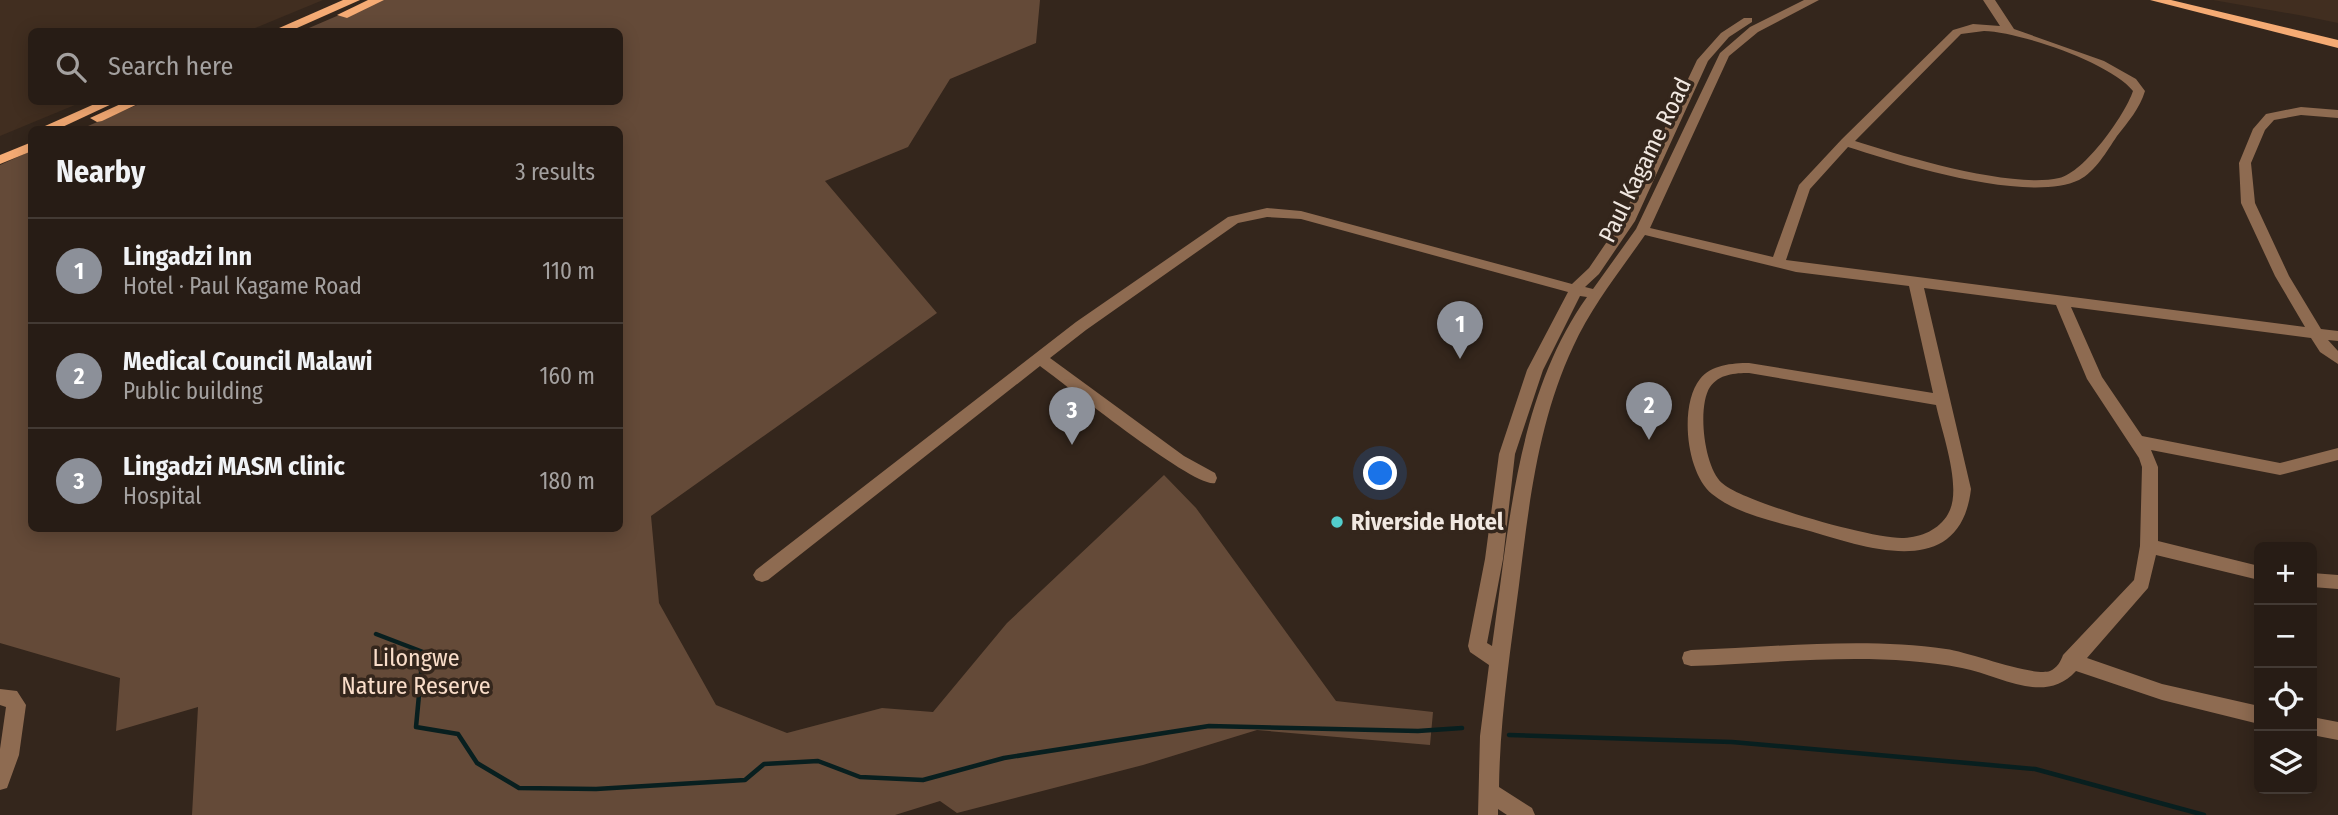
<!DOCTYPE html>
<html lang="en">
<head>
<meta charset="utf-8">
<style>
	:root { --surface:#271c15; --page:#2f251e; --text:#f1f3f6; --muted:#a4a1a0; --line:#433a34; --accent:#8c9099 }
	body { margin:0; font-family:"Fira Sans Condensed",sans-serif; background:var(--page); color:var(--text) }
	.controls { position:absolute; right:21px; bottom:21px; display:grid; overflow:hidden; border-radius:10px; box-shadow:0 4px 18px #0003 }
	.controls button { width:63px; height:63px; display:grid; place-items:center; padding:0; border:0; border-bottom:2px solid var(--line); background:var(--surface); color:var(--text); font:35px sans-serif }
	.you { position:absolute; left:1381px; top:474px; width:24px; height:24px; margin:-18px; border:5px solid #fff; border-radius:50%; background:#1a73e8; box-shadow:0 0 0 10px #1a73e833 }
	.badge { display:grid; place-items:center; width:46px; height:46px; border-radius:50%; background:var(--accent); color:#fff; font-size:23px; font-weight:700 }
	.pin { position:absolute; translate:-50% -58px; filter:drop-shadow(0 2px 4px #0008) }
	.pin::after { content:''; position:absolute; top:37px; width:24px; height:21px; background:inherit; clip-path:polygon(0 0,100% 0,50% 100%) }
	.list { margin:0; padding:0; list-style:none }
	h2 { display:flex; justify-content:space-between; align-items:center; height:91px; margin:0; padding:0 28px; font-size:30px }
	h2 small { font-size:23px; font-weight:400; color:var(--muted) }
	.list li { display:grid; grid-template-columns:46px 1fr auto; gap:21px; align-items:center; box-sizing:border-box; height:105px; padding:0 28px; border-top:2px solid var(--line) }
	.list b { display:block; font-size:26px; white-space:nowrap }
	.list p { margin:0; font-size:23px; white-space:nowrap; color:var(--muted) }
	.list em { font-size:23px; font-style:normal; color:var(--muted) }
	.icon { flex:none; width:38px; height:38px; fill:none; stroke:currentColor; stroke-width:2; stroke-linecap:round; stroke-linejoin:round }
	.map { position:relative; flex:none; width:2338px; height:815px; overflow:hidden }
	.search { position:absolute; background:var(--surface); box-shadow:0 4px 18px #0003; left:28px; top:28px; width:595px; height:77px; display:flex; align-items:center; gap:18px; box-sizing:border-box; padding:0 24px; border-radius:10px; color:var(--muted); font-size:26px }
	.panel { position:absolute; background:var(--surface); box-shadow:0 4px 18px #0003; left:28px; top:126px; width:595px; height:406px; border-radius:10px }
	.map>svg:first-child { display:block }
</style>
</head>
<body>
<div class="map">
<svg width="2338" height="815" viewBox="0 0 2338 815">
	<rect width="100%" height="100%" fill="#34261c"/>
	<g fill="#412e20">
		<path d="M0,0H323L248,31L32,32V102H82L0,136Z"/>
		<path d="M2213,0H2338V23L2304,16Z"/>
	</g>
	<path fill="#644a38" d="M374,0H1040L1036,43L950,79L908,147L825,181L937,313L651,516L659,603L716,705L787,733L882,708L933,712L1007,623L1164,475L1196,508L1336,701L1433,712L1430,745L1257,730L1143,765L957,813L940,801L895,815H192L198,707L116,731L120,678L0,643V165L31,151L32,528H620V130L81,129L144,102H620V32L302,31Z"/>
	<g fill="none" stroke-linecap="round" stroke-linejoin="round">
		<g stroke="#081f1f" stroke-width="4.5">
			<path d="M376,634L423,652L416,727L458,734L477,763L519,788L596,789L745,780L764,764L818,761L860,777L923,780L1004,758L1209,726L1418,731L1462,728"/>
			<path d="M1509,735L1732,742L2035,769L2204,815"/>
		</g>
		<g fill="#8e6b51" fill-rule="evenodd">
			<path d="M1804,0H1819L1758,32L1729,56L1650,228L1773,257L1799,185L1842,139L1953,30L1973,24L2000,26L1983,0H1995L2014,29L2104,61L2136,79L2145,91C2140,108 2128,122 2117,136C2107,151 2095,172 2079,180C2028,204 1901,164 1848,147L1810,189L1786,260L2305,327L2275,276L2241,203L2239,163L2253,129L2266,114L2301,107L2338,110V118L2301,115L2274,120L2265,130L2251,163L2255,203L2289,276L2321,329L2338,331V341L2328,340L2338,351V364L2320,352L2311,338L2071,307L2102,377L2142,436L2280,463L2338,448V460L2280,475L2151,450L2158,467V541L2259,566V580L2156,555L2148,588L2087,658L2162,684L2259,706V724L2162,700L2076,671C2044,706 2000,675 1962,668C1874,651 1780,663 1691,666L1684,664L1682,658L1684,652L1691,650C1774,647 1864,637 1946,649C1969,652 2033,677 2050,671C2057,668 2061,661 2063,655L2134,580L2140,546L2142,467L2139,458L2087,379L2056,305L1924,288L1971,489C1960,583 1865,547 1806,530C1776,522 1736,514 1712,494C1686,473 1679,405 1700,379C1711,365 1732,363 1749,363L1933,393L1909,286L1796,272L1645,235C1620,271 1591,307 1573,347C1538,422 1529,504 1519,585C1510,653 1500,719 1499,787L1532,808L1535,815H1507L1498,809V815H1478L1480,736L1489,665L1470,652L1468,646L1485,559L1499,454L1527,370L1568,292L1301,219L1267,217L1238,223L1086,330L1050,358L1184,456L1215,473L1217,478L1215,483C1195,489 1065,384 1040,366L768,580L762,582L756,580L753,575L756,570L1076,322L1228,217L1267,208L1301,211L1572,284L1589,268L1621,221L1697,60L1721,33L1744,18H1752V22L1729,37L1708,61L1635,221L1599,274L1585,287L1593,289L1636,229L1720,53L1750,27ZM1984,31C2020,32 2111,63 2133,91C2125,115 2084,173 2059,178C2011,189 1902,156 1855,141L1961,34ZM1580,296L1587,297C1516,397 1509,529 1492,646L1487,643L1503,559L1515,454L1543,370ZM1749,373L1936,405C1942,433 1963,489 1948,514C1939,530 1921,537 1904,538C1875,540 1742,502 1722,483C1704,467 1697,407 1710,387C1719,374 1735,373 1749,373Z"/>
			<path d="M2312,573L2338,575V589L2312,587Z"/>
			<path d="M0,689L17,691L26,705L19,755L7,788L0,790V749L6,707L0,705Z"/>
			<path d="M2312,717L2338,722V740L2312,735Z"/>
		</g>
		<g fill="#f5ab74" fill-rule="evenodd">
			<path d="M343,0H360L288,32H270Z"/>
			<path d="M368,0H384L347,18L337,15Z"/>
			<path d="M2150,0H2171L2338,40V48Z"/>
			<path d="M99,102H116L56,130H36Z"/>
			<path d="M125,102H142L102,121L97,122L90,118Z"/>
			<path d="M32,142V151L0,164V155Z"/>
		</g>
	</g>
	<circle fill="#52cdcc" stroke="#34261c" stroke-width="2.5" cx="1337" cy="522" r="7"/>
	<g text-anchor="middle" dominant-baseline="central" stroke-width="7" stroke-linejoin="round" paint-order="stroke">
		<g font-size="24" fill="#f1e8e1" stroke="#34261c">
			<text transform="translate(1645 160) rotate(-64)">Paul Kagame Road</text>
		</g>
		<g font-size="24" font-weight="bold" fill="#f1e8e1" stroke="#34261c" text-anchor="start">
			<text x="1351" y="522">Riverside Hotel</text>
		</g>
		<g font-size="24" fill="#f9ddc9" stroke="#34261c">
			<text x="416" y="658">Lilongwe<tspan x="416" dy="28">Nature Reserve</tspan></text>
		</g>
	</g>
</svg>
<div class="controls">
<button>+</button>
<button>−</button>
<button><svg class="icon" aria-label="locate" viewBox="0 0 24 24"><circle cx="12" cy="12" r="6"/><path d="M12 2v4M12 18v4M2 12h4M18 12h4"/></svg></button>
<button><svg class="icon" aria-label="layers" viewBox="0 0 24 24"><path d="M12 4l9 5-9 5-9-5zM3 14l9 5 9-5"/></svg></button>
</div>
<div class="you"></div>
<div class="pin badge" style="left:1460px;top:359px">1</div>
<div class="pin badge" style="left:1649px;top:440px">2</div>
<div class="pin badge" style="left:1072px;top:445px">3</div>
<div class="search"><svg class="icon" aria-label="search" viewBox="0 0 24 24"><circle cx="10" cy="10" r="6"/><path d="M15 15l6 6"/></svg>Search here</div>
<section class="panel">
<h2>Nearby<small>3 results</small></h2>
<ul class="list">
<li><span class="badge">1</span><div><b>Lingadzi Inn</b><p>Hotel · Paul Kagame Road</p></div><em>110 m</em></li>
<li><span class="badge">2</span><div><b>Medical Council Malawi</b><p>Public building</p></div><em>160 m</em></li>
<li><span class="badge">3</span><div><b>Lingadzi MASM clinic</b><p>Hospital</p></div><em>180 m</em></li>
</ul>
</section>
</div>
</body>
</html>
